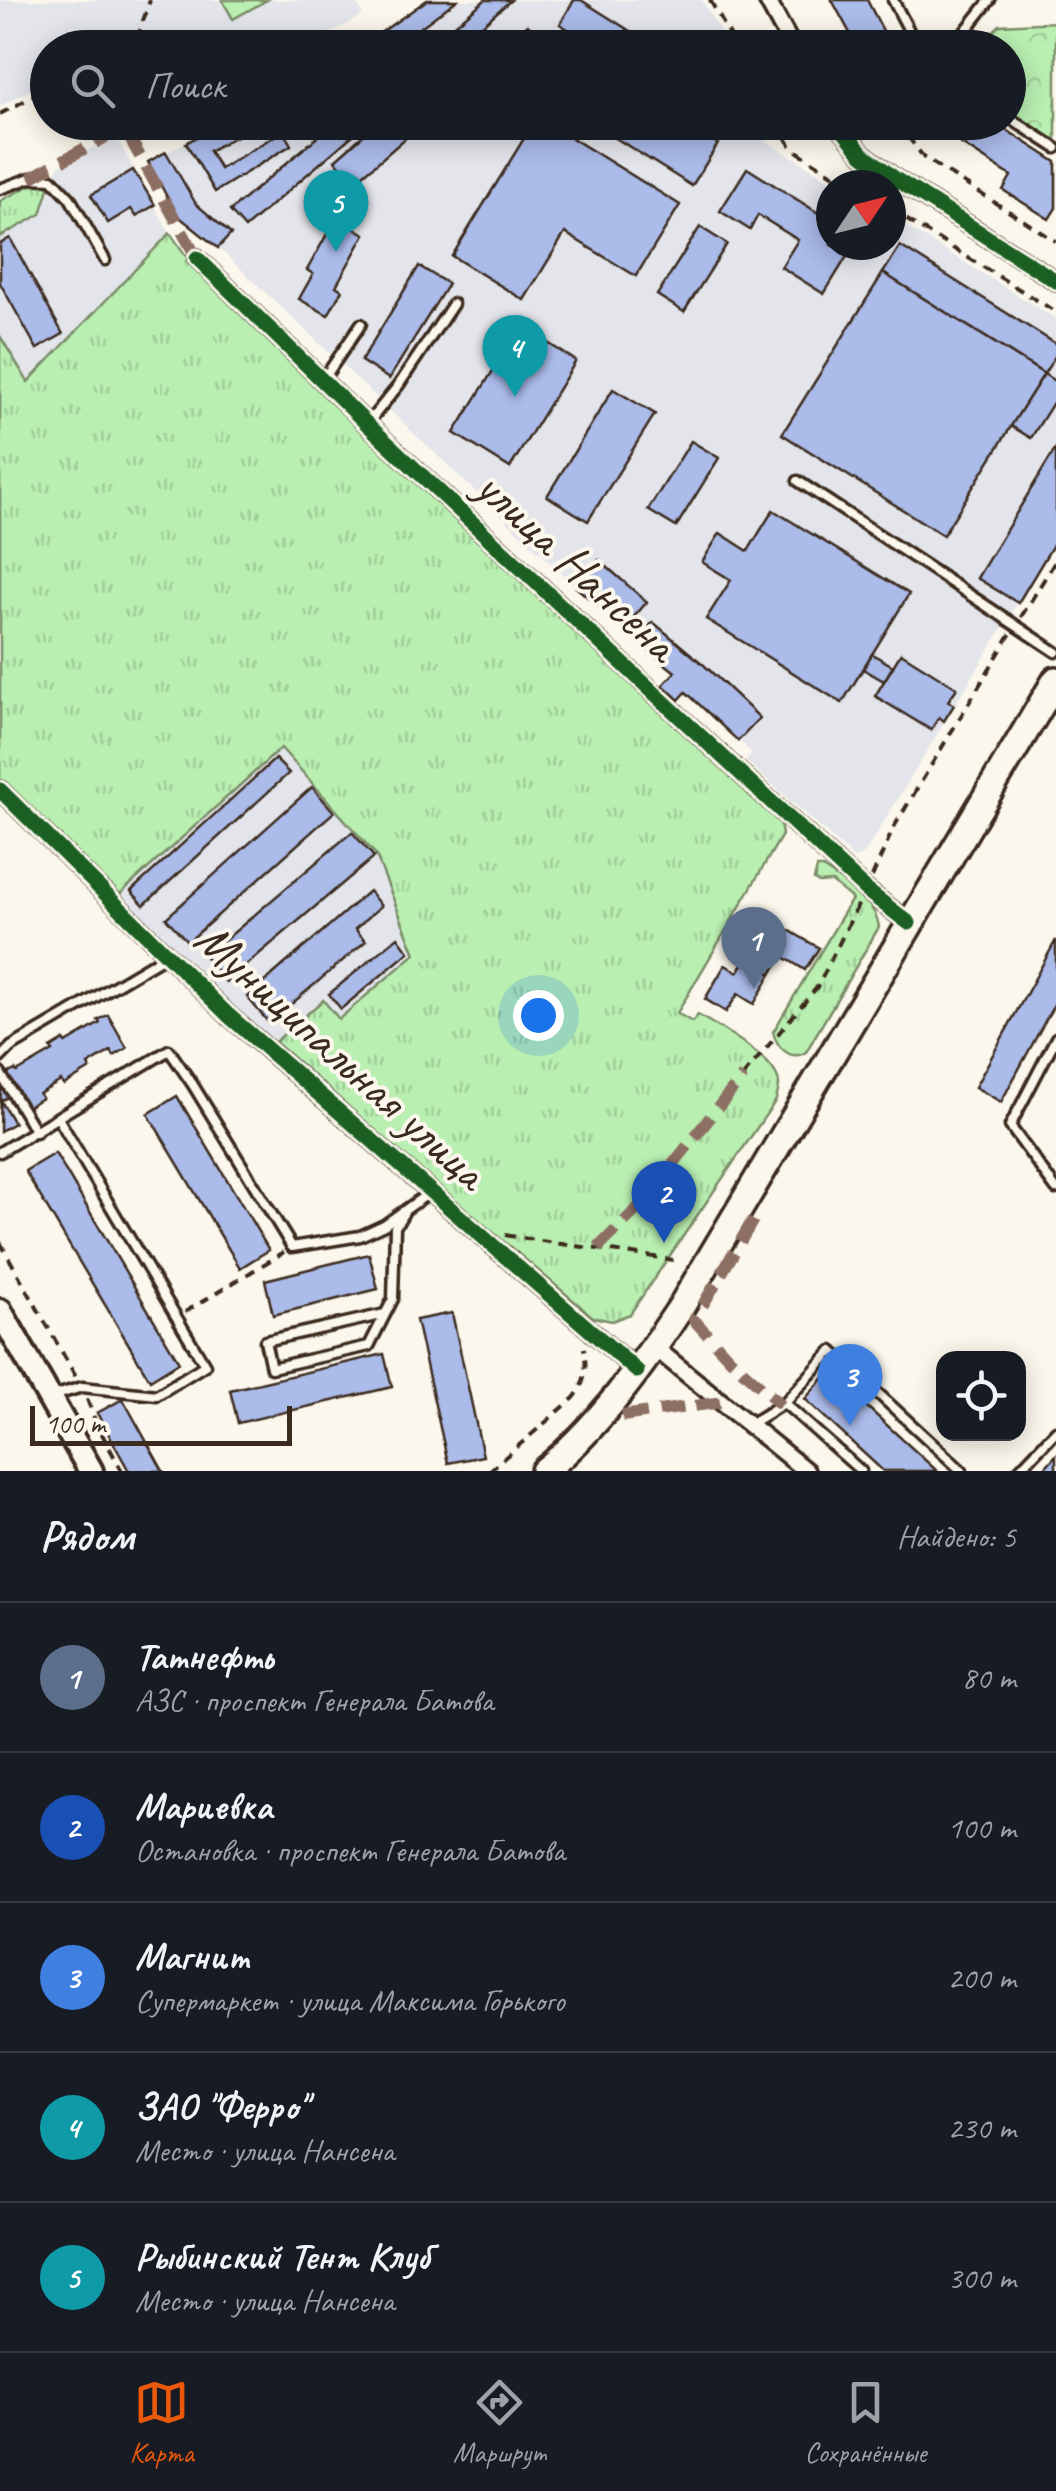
<!DOCTYPE html>
<html lang="ru">
<head>
<meta charset="utf-8">
<style>
	:root { --surface:#171b24; --page:#242831; --text:#f1f3f6; --muted:#9ea1a6; --line:#363941; --accent:#ea580c }
	body { margin:0; font-family:Caveat,sans-serif; background:var(--page); color:var(--text) }
	.controls { position:absolute; right:30px; bottom:30px; display:grid; overflow:hidden; border-radius:20px; box-shadow:0 5px 25px #0003 }
	.controls button { width:90px; height:90px; display:grid; place-items:center; padding:0; border:0; border-bottom:2px solid var(--line); background:var(--surface); color:var(--text); font:50px sans-serif }
	.compass { position:absolute; left:816px; top:170px; width:90px; height:90px; border-radius:50%; background:var(--surface); box-shadow:0 5px 25px #0003; rotate:55deg }
	.scale { position:absolute; left:30px; bottom:25px; width:262px; box-sizing:border-box; padding-left:10px; border:5px solid #3b2a1e; border-top:0; font-size:28px; line-height:35px; white-space:nowrap; color:#3b2a1e; -webkit-text-stroke:8px #fbf7ec; paint-order:stroke }
	.you { position:absolute; left:538px; top:1015px; width:35px; height:35px; margin:-25px; border:8px solid #fff; border-radius:50%; background:#1a73e8; box-shadow:0 0 0 15px #1a73e833 }
	.badge { display:grid; place-items:center; width:65px; height:65px; border-radius:50%; background:var(--accent); color:#fff; font-size:32px; font-weight:700 }
	.pin { position:absolute; translate:-50% -82px; filter:drop-shadow(0 2px 5px #0008) }
	.pin::after { content:''; position:absolute; top:52px; width:35px; height:30px; background:inherit; clip-path:polygon(0 0,100% 0,50% 100%) }
	.list { margin:0; padding:0; list-style:none }
	h2 { display:flex; justify-content:space-between; align-items:center; height:130px; margin:0; padding:0 40px; font-size:42px }
	h2 small { font-size:32px; font-weight:400; color:var(--muted) }
	.list li { display:grid; grid-template-columns:65px 1fr auto; gap:30px; align-items:center; box-sizing:border-box; height:150px; padding:0 40px; border-top:2px solid var(--line) }
	.list b { display:block; font-size:38px; white-space:nowrap }
	.list p { margin:0; font-size:32px; white-space:nowrap; color:var(--muted) }
	.list em { font-size:32px; font-style:normal; color:var(--muted) }
	.icon { flex:none; width:55px; height:55px; fill:none; stroke:currentColor; stroke-width:2; stroke-linecap:round; stroke-linejoin:round }
	.map { position:relative; flex:none; width:1056px; height:1471px; overflow:hidden }
	.search { position:absolute; background:var(--surface); box-shadow:0 5px 25px #0003; left:30px; right:30px; top:30px; height:110px; display:flex; align-items:center; gap:25px; box-sizing:border-box; padding:0 35px; border-radius:55px; color:var(--muted); font-size:38px }
	.sheet { height:880px; background:var(--surface) }
	nav { display:flex; justify-content:space-around; align-items:center; box-sizing:border-box; height:140px; border-top:2px solid var(--line); background:var(--surface); font-size:28px; color:var(--muted) }
	nav a { display:grid; justify-items:center; gap:5px }
	nav .on { color:var(--accent) }
	.map>svg:first-child { display:block }
</style>
</head>
<body>
<div class="map">
<svg width="1056" height="1471" viewBox="0 0 1056 1471">
	<defs>
		<pattern id="grass-tufts" width="24" height="20" patternUnits="userSpaceOnUse" patternTransform="scale(2.5)"><rect width="24" height="20" fill="#b9efb1"/><path d="M3 7l-1-3M5 7V3M7 7l1-3M15 17l-1-3M17 17v-4M19 17l1-3" fill="none" stroke="#a0cd98"/></pattern>
		<pattern id="forest-crowns" width="20" height="18" patternUnits="userSpaceOnUse" patternTransform="scale(2.5)"><rect width="20" height="18" fill="#b9efb1"/><path d="M2 6a3 3 0 1 1 6 0M12 15a3 3 0 1 1 6 0" fill="none" stroke="#a0cd98"/></pattern>
	</defs>
	<rect width="100%" height="100%" fill="#fbf7ec"/>
	<filter id="ink" filterUnits="userSpaceOnUse"><feTurbulence type="fractalNoise" baseFrequency=".01" numOctaves="2"/><feDisplacementMap in="SourceGraphic" scale="20" xChannelSelector="R" yChannelSelector="G"/><feConvolveMatrix kernelMatrix="1 2 1 2 8 2 1 2 1" color-interpolation-filters="sRGB"/></filter>
	<g filter="url(#ink)">
		<g fill="#e3e5eb">
			<path d="M0,0H355L363,15L306,47H142L134,34L108,47L48,48L47,81L0,106Z"/>
			<path d="M427,0H702L729,47L359,48Z"/>
			<path d="M223,123H754L752,132L838,185H831V245H891V217L1056,319V540L864,854L854,858L746,761L752,753L687,692L679,699L675,672L576,587L225,254L177,215L148,162Z"/>
			<path d="M115,136L170,233L28,382L0,336V237L41,214L50,185L59,165Z"/>
			<path d="M281,748L376,855L416,954L339,1019L322,1001L275,1042L217,990L120,894Z"/>
		</g>
		<g fill="url(#grass-tufts)" stroke="#7a8c68" stroke-width="2.5">
			<path d="M31,185H50L41,214L0,237V201Z"/>
			<path d="M170,233L194,267L769,807L780,823L782,835L677,1013L692,1022L698,1015C719,1028 778,1058 779,1084C779,1089 777,1095 776,1100L630,1314L612,1321L593,1317L437,1185L275,1042L323,1000L339,1019L415,954L376,855L281,748L120,894L0,782V336L28,382Z"/>
			<path d="M817,868H823C845,884 875,898 879,927L806,1052C790,1062 777,1047 773,1032L852,899L832,882L819,883L814,880Z"/>
		</g>
		<path fill="url(#forest-crowns)" stroke="#7a8c68" stroke-width="2.5" d="M1056,22V153L1008,122V48H974L982,46L990,34L1000,25Z"/>
		<path fill="#b9efb1" stroke="#7a8c68" stroke-width="2.5" d="M222,0H267L233,19Z"/>
		<g fill="#abbbea" stroke="#3b2a1e" stroke-width="2.5">
			<path d="M427,0H457L393,48H359Z"/>
			<path d="M485,0H511L456,48H427Z"/>
			<path d="M574,0H581L657,48H597L560,24Z"/>
			<path d="M832,0H867L892,48H858Z"/>
			<path d="M527,25L563,48H513Z"/>
			<path d="M223,122H262L209,151L220,169L283,131L291,145L215,192L186,143Z"/>
			<path d="M335,122H368L245,228L230,211Z"/>
			<path d="M378,122H424L354,183L335,160Z"/>
			<path d="M534,122H546L680,205L636,276L565,233L524,300L452,256Z"/>
			<path d="M590,122H684L718,144L692,186Z"/>
			<path d="M927,122H994L1056,162V208L1049,219L1003,190L1011,176Z"/>
			<path d="M166,152L196,204L231,234L218,248L177,215L148,162Z"/>
			<path d="M747,168L831,221V245H854L824,294L781,267L798,240L758,215L750,230L720,211Z"/>
			<path d="M133,170L155,205L136,216L131,209L108,223L91,195Z"/>
			<path d="M336,218L365,234L336,286L342,290L328,315L299,299L313,274L307,270Z"/>
			<path d="M700,227L727,244L684,312L657,295Z"/>
			<path d="M10,238L63,334L37,349L0,283V244Z"/>
			<path d="M900,246L1056,344V355L1044,374L883,273Z"/>
			<path d="M419,266L448,284L389,379L361,361Z"/>
			<path d="M883,273L1044,374L943,535L782,434Z"/>
			<path d="M521,326L576,361L510,468L454,433Z"/>
			<path d="M1044,374L1056,382V398L1031,438L1011,426Z"/>
			<path d="M613,389L655,414L588,521L547,496Z"/>
			<path d="M691,441L719,458L676,527L648,510Z"/>
			<path d="M1056,448V540L1018,603L977,578Z"/>
			<path d="M773,510L909,594L842,703L706,619L731,580L702,562L720,533L748,551Z"/>
			<path d="M599,560L647,602L624,628L576,587Z"/>
			<path d="M653,622L704,665L760,718L738,741L686,692L679,700L663,685L675,672L637,641Z"/>
			<path d="M901,653L957,688L948,701L954,705L944,721L939,717L931,730L875,696Z"/>
			<path d="M872,654L893,666L884,681L863,669Z"/>
			<path d="M275,759L289,773L144,905L131,891Z"/>
			<path d="M312,787L334,812L188,942L166,918Z"/>
			<path d="M352,832L374,857L226,982L205,957Z"/>
			<path d="M369,891L381,906L355,929L366,941L269,1023L247,997Z"/>
			<path d="M780,925L819,948L805,970L782,956L771,974L761,968L772,950L767,947Z"/>
			<path d="M398,937L409,952L341,1009L329,994Z"/>
			<path d="M1056,940V1001L1001,1102L975,1087Z"/>
			<path d="M746,959L771,974L754,1004L738,994L726,1012L705,999L725,965L738,972Z"/>
			<path d="M108,1015L127,1048L114,1056L111,1051L88,1065L90,1069L64,1085L61,1081L39,1094L42,1098L27,1107L7,1074L15,1070L17,1072L53,1051L51,1048L64,1040L66,1043L100,1023L98,1020Z"/>
			<path d="M1,1081L9,1096L1,1101L14,1123L0,1131Z"/>
			<path d="M177,1096L269,1250L240,1268L148,1114Z"/>
			<path d="M55,1153L179,1362L150,1380L25,1171Z"/>
			<path d="M369,1254L378,1289L273,1315L265,1280Z"/>
			<path d="M452,1313L483,1456L448,1463L416,1320Z"/>
			<path d="M384,1354L392,1387L238,1423L230,1390Z"/>
			<path d="M829,1372L937,1471H883L805,1399Z"/>
			<path d="M123,1399L163,1471H129L97,1413Z"/>
			<path d="M1056,1455V1471H1042Z"/>
		</g>
		<g fill="none" stroke-linecap="round" stroke-linejoin="round">
			<g stroke="#3b2a1e" stroke-width="15">
				<g id="lane">
					<path d="M893,0L918,48"/>
					<path d="M952,48L990,0"/>
					<path d="M1008,117L1056,148"/>
					<path d="M0,189L30,178L52,179L70,198L105,260"/>
					<path d="M323,380L361,324"/>
					<path d="M367,424L398,386L453,304"/>
					<path d="M798,481L1056,652"/>
					<path d="M1056,1038L1010,1126L1056,1189"/>
					<path d="M0,1058L11,1047L167,955"/>
					<path d="M0,1073L36,1132"/>
					<path d="M0,1152L169,1050L193,1085L292,1247L360,1236L384,1225L429,1193"/>
					<path d="M385,1314L265,1341L271,1368L369,1346L393,1299L395,1227L403,1214"/>
					<path d="M53,1396L82,1387L157,1395L205,1365L58,1118"/>
					<path d="M784,1403L832,1351L962,1471"/>
					<path d="M750,1424L784,1403L861,1471"/>
					<path d="M1018,1471L1056,1431"/>
				</g>
			</g>
			<g stroke="#3b2a1e" stroke-width="22">
				<g id="street">
					<path d="M767,0L793,48"/>
					<path d="M836,122L862,153L894,178L1056,281"/>
					<path d="M197,258L367,424L652,691L866,890L909,923"/>
					<path d="M0,790L228,1015L637,1371"/>
					<path d="M654,1347L806,1471"/>
				</g>
			</g>
			<g stroke="#3b2a1e" stroke-width="30">
				<path id="secondary" d="M0,1311L91,1471"/>
			</g>
			<g stroke="#3b2a1e" stroke-width="32">
				<path id="primary" d="M544,1471C597,1429 644,1363 681,1307L1056,680"/>
			</g>
			<g stroke="#3b2a1e" stroke-width="4" stroke-dasharray="10 8" stroke-linecap="butt">
				<path d="M710,0L737,48"/>
				<path d="M122,48L137,39L150,0"/>
				<path d="M0,114L48,88"/>
				<path d="M776,122L792,148L850,185"/>
				<path d="M897,122L924,158L1056,241"/>
				<path d="M891,210L1056,312"/>
				<path d="M1021,617L1056,560"/>
				<path d="M872,877L894,827L1011,633"/>
				<path d="M743,1076L818,986L859,903"/>
				<path d="M505,1235C561,1245 617,1251 673,1260"/>
				<path d="M0,1242L76,1377"/>
				<path d="M185,1312L284,1252"/>
				<path d="M87,1399L96,1423L122,1471"/>
				<path d="M489,1471L574,1398C586,1383 587,1367 584,1348"/>
			</g>
			<use href="#lane" stroke="#fbf7ec" stroke-width="8"/>
			<use href="#street" stroke="#fbf7ec" stroke-width="15"/>
			<use href="#secondary" stroke="#fbf7ec" stroke-width="22"/>
			<use href="#primary" stroke="#fbf7ec" stroke-width="25"/>
			<g stroke="#8d6e63" stroke-width="12" stroke-dasharray="25 12" stroke-linecap="butt">
				<path d="M30,178L119,130L128,135L197,258"/>
				<path d="M753,1220L694,1320L730,1359L781,1405"/>
				<path d="M598,1248L639,1207L743,1076"/>
				<path d="M622,1416L723,1402"/>
			</g>
			<g stroke="#fbf7ec" stroke-width="21">
				<g id="cycleway">
					<path d="M836,122L862,153L894,178L1056,281"/>
					<path d="M197,258L367,424L652,691L866,890L909,923"/>
					<path d="M0,790L228,1015L637,1371"/>
				</g>
			</g>
			<use href="#cycleway" stroke="#1b5e20" stroke-width="15"/>
		</g>
	</g>
	<g text-anchor="middle" dominant-baseline="central" stroke-width="8" stroke-linejoin="round" paint-order="stroke">
		<g font-size="50" fill="#3b2a1e" stroke="#fbf7ec">
			<text transform="translate(577 565) rotate(43)">улица Нансена</text>
			<text transform="translate(341 1055) rotate(42)">Муниципальная улица</text>
		</g>
	</g>
</svg>
<div class="controls">
<button><svg class="icon" aria-label="locate" viewBox="0 0 24 24"><circle cx="12" cy="12" r="6"/><path d="M12 2v4M12 18v4M2 12h4M18 12h4"/></svg></button>
</div>
<svg class="compass" viewBox="-18 -18 36 36"><path d="M0-13l5 13h-10z" fill="#e53935"/><path d="M0 13l5-13h-10z" fill="#9ea1a6"/></svg>
<div class="scale">100 m</div>
<div class="you"></div>
<div class="pin badge" style="left:754px;top:989px;background:#5c6f8a">1</div>
<div class="pin badge" style="left:664px;top:1243px;background:#1a4fb4">2</div>
<div class="pin badge" style="left:850px;top:1426px;background:#3f7fe0">3</div>
<div class="pin badge" style="left:515px;top:397px;background:#0f9aa8">4</div>
<div class="pin badge" style="left:336px;top:252px;background:#0f9aa8">5</div>
<div class="search"><svg class="icon" aria-label="search" viewBox="0 0 24 24"><circle cx="10" cy="10" r="6"/><path d="M15 15l6 6"/></svg>Поиск</div>
</div>
<section class="sheet">
<h2>Рядом<small>Найдено: 5</small></h2>
<ul class="list">
<li><span class="badge" style="background:#5c6f8a">1</span><div><b>Татнефть</b><p>АЗС · проспект Генерала Батова</p></div><em>80 m</em></li>
<li><span class="badge" style="background:#1a4fb4">2</span><div><b>Мариевка</b><p>Остановка · проспект Генерала Батова</p></div><em>100 m</em></li>
<li><span class="badge" style="background:#3f7fe0">3</span><div><b>Магнит</b><p>Супермаркет · улица Максима Горького</p></div><em>200 m</em></li>
<li><span class="badge" style="background:#0f9aa8">4</span><div><b>ЗАО &quot;Ферро&quot;</b><p>Место · улица Нансена</p></div><em>230 m</em></li>
<li><span class="badge" style="background:#0f9aa8">5</span><div><b>Рыбинский Тент Клуб</b><p>Место · улица Нансена</p></div><em>300 m</em></li>
</ul>
</section>
<nav>
<a class="on"><svg class="icon" aria-label="map" viewBox="0 0 24 24"><path d="M3 6l6-2 6 2 6-2v14l-6 2-6-2-6 2zM9 4v14M15 6v14"/></svg>Карта</a>
<a><svg class="icon" aria-label="directions" viewBox="0 0 24 24"><path d="M12 3l9 9-9 9-9-9zM9 14v-3h6M13 9l2 2-2 2"/></svg>Маршрут</a>
<a><svg class="icon" aria-label="saved" viewBox="0 0 24 24"><path d="M7 4h10v16l-5-4-5 4z"/></svg>Сохранённые</a>
</nav>
</body>
</html>
